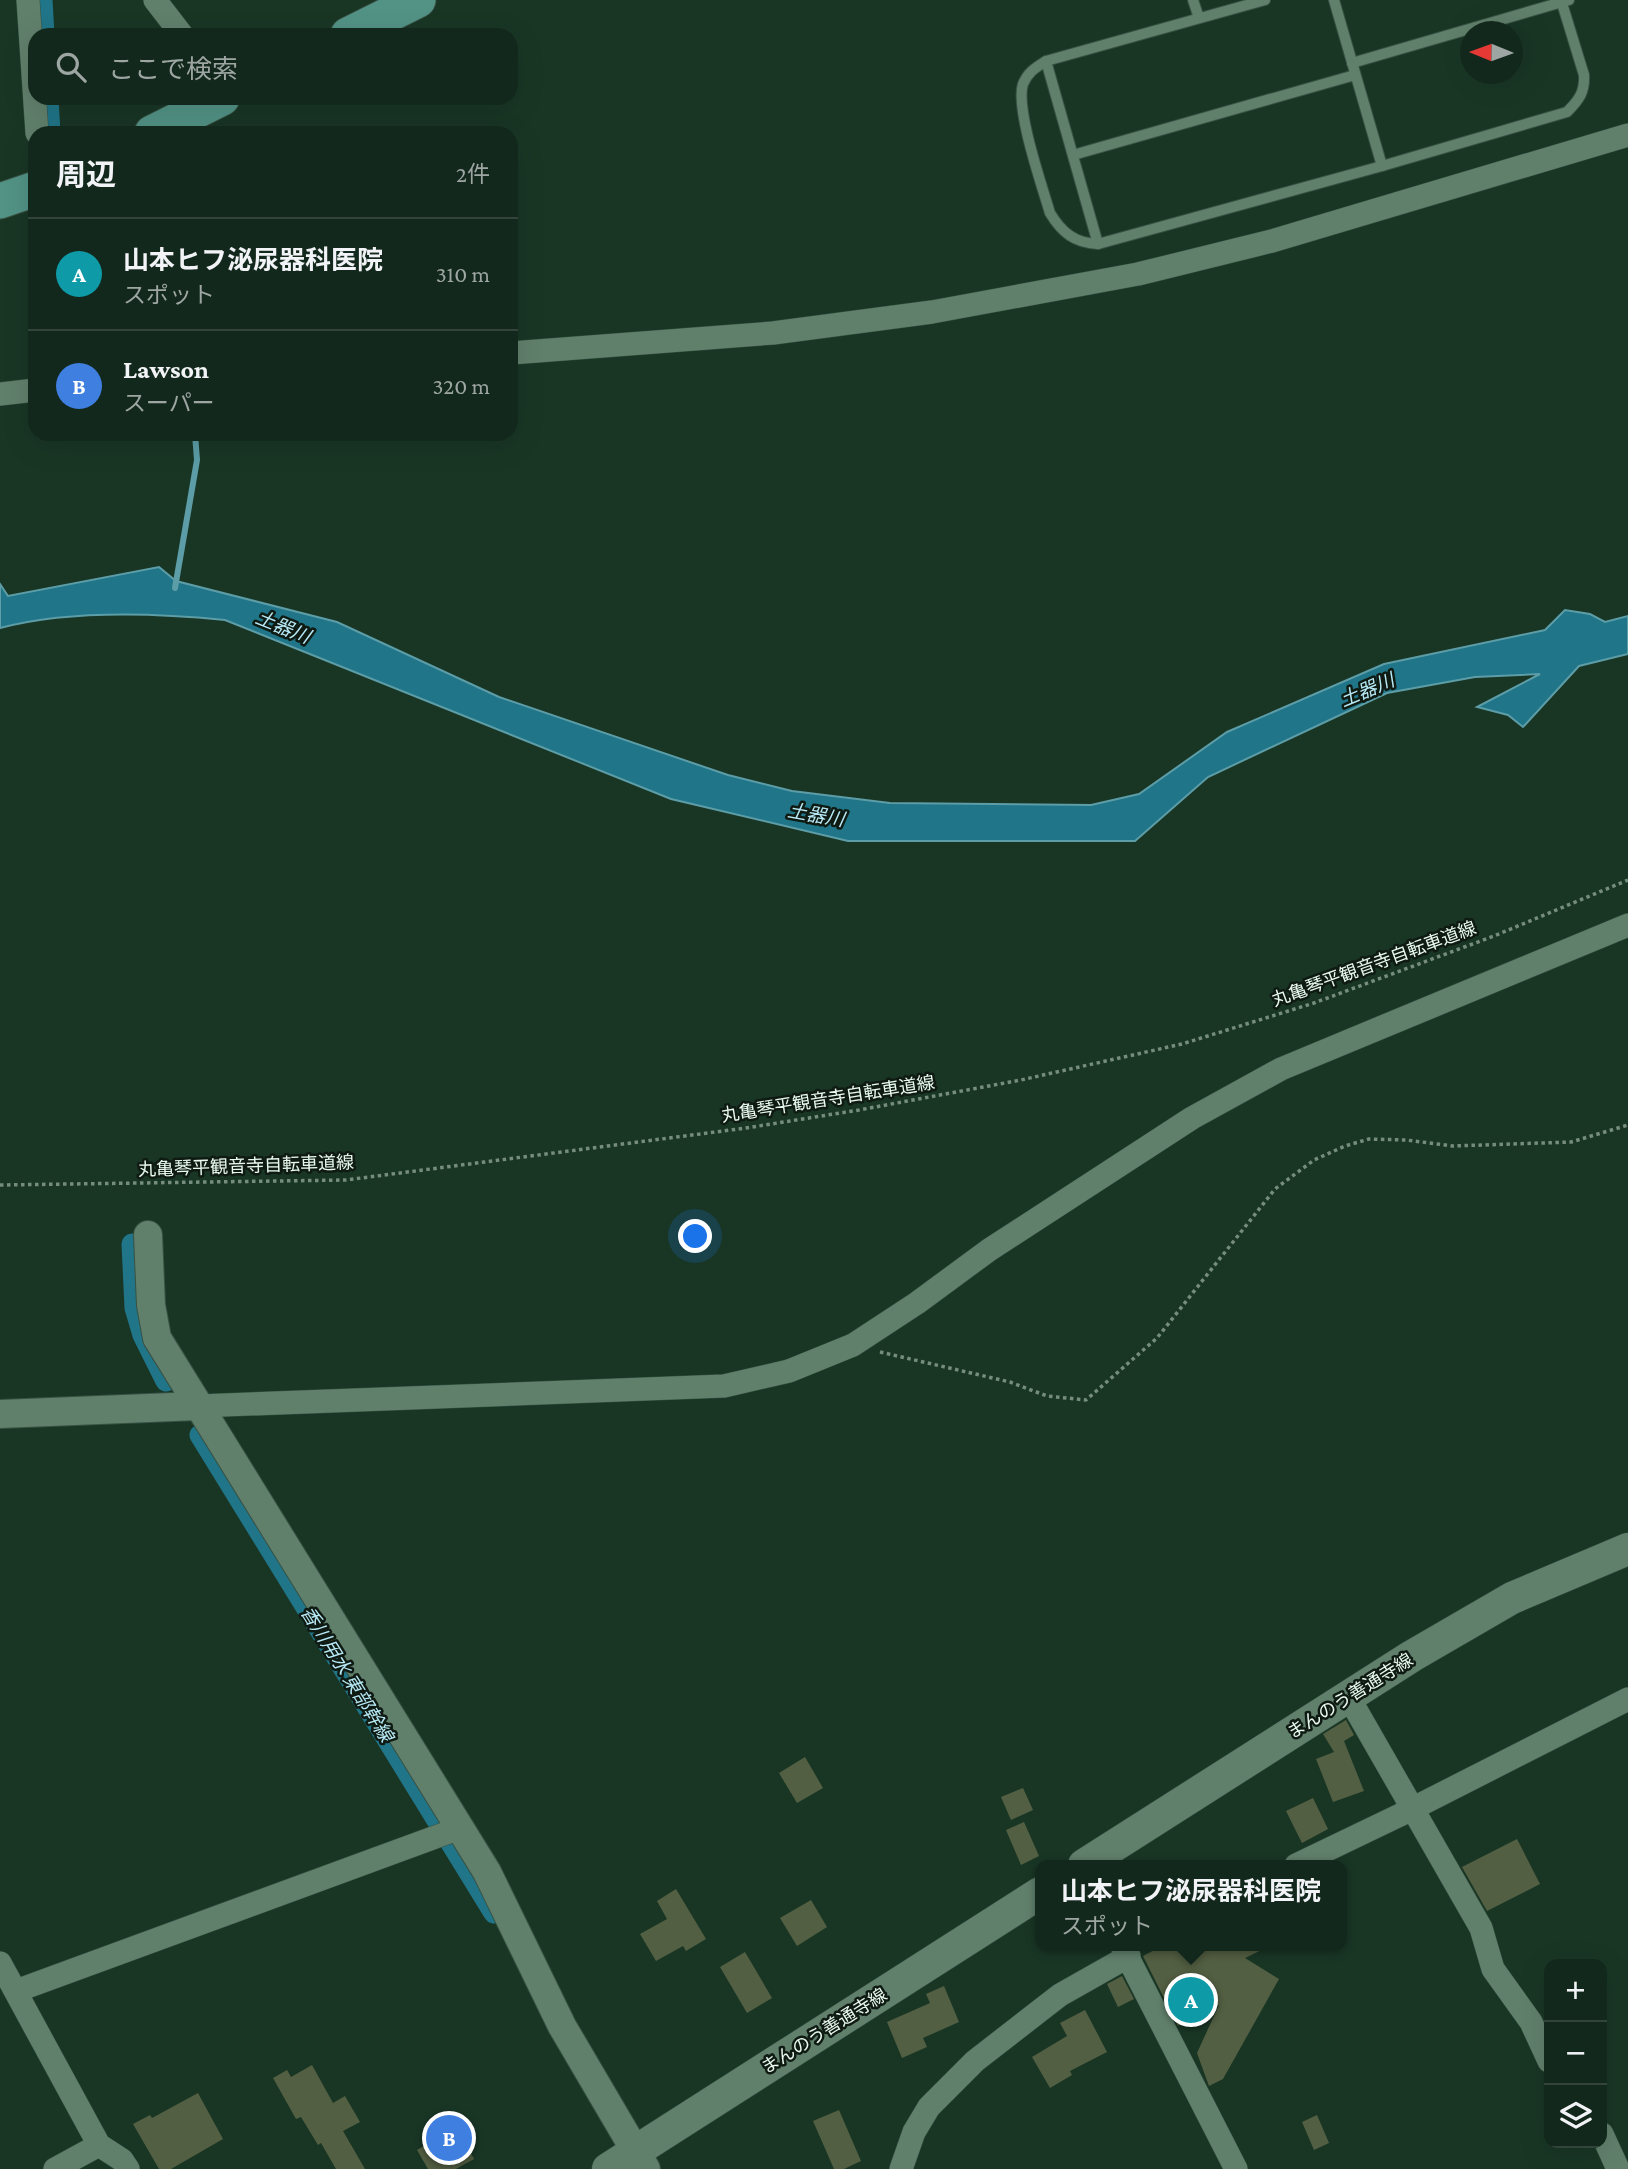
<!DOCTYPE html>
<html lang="ja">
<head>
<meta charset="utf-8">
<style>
	:root { --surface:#13281c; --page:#1c3025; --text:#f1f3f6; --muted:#9da6a3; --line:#32443b; --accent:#f39aab }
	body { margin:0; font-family:"Crimson Pro","Noto Sans JP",serif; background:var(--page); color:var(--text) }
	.controls { position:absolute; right:21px; bottom:21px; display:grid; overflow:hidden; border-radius:14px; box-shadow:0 7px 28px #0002 }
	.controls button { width:63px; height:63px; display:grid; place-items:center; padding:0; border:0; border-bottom:2px solid var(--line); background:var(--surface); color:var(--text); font:35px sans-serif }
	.compass { position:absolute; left:1460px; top:21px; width:63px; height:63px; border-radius:50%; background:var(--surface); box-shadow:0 7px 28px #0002; rotate:271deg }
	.you { position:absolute; left:696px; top:1237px; width:24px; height:24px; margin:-18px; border:5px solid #fff; border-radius:50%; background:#1a73e8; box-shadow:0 0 0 10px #1a73e833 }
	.badge { display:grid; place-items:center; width:46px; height:46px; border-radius:50%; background:var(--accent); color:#fff; font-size:23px; font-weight:700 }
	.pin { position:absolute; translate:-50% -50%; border:4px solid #fff; box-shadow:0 2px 7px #0006 }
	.popup { position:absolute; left:1035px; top:1860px; width:312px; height:91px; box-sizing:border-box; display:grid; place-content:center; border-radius:14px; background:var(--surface); filter:drop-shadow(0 2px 5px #0005); font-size:23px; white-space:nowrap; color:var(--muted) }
	.popup b { font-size:26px; color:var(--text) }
	.popup::after { content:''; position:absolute; left:50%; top:100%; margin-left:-14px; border:14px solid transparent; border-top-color:var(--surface) }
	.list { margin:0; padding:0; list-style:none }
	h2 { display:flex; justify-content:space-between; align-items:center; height:91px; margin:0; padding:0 28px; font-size:30px }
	h2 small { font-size:23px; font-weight:400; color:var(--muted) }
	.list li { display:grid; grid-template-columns:46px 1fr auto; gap:21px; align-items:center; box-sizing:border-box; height:112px; padding:0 28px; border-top:2px solid var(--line) }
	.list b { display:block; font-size:26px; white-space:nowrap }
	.list p { margin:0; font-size:23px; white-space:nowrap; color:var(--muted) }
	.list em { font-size:23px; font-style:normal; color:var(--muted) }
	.icon { flex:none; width:38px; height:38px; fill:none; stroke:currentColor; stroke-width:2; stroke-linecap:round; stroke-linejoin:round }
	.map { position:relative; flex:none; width:1628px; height:2169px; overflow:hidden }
	.search { position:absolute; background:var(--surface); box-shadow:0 7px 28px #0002; left:28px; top:28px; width:490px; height:77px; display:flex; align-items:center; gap:18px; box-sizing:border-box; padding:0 24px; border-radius:21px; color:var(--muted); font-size:26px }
	.panel { position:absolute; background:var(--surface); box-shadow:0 7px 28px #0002; left:28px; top:126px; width:490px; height:315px; border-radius:21px }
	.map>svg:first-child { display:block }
</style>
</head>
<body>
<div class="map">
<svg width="1628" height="2169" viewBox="0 0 1628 2169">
	<rect width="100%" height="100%" fill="#193625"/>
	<path fill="#207588" stroke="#5c9da7" stroke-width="2" d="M159,567L176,581L337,622L499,697L728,775L792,791L890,803L1091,805L1139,794L1227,732L1384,664L1545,630L1565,610L1590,614L1605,622L1628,616V654L1579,666L1523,727L1508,715L1477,707L1540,674L1475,677L1387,693L1208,777L1135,841H848L671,799L225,620C155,613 68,610 0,628V584L8,596Z"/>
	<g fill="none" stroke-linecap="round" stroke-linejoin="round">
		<path stroke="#5c9da7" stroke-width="6" d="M175,588L197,460L195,434"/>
		<g stroke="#207588" stroke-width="21">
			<path d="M42,0L44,35"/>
			<path d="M48,98L50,133"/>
			<path d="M132,1244L135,1308L143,1335L166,1381"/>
			<path d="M200,1435L494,1913"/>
		</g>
	</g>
	<g fill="#535f42">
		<path d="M1346,1720L1354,1735L1344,1741L1364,1791L1333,1802L1316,1759L1334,1752L1323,1734Z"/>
		<path d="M805,1757L823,1788L797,1803L779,1773Z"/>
		<path d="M1023,1788L1033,1810L1011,1820L1001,1797Z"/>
		<path d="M1313,1798L1328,1829L1302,1843L1286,1811Z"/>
		<path d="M1024,1822L1039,1856L1021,1865L1006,1830Z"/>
		<path d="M1517,1839L1540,1884L1487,1911L1462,1867Z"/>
		<path d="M676,1889L706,1939L686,1951L683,1946L656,1961L640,1934L667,1919L657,1901Z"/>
		<path d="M811,1900L827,1927L797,1946L780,1918Z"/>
		<path d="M1162,1946H1270L1245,1958L1279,1979L1223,2079L1209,2086L1197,2053L1219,2005L1178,2026L1143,1956Z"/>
		<path d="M745,1952L772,1998L747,2013L720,1967Z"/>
		<path d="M1122,1976L1134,1999L1118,2007L1107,1984Z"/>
		<path d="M944,1986L959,2022L923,2038L927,2047L902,2058L887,2022L930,2003L926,1994Z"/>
		<path d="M1085,2010L1107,2052L1070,2071L1072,2075L1050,2088L1032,2057L1067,2036L1060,2023Z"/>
		<path d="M312,2065L333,2103L345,2096L360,2122L343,2131L365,2169H336L321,2143L318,2145L301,2117L296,2119L273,2078L287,2070L291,2077Z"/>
		<path d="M198,2093L223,2139L171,2169H159L133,2124L150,2115L152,2118Z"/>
		<path d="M839,2110L861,2161L844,2169H834L813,2121Z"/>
		<path d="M1317,2115L1329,2143L1314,2150L1302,2122Z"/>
		<path d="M456,2127L474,2159L456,2169H428L417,2150Z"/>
	</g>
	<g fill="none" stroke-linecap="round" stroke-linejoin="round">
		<g stroke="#385243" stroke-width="12">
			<g id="service">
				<path d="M1193,0L1199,18"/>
				<path d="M1265,0L1046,61C1035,68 1028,72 1023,84C1015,108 1042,186 1050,213C1062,233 1075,243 1098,244L1382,166L1567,112C1579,100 1585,92 1584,75L1561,0"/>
				<path d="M1334,0L1382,166"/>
				<path d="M1046,61L1098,244"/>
				<path d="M1352,63L1569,0"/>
				<path d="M1073,155L1355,75"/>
			</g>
		</g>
		<g stroke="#385243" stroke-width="24">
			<g id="minor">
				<path d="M28,0L37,133"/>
				<path d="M155,0L182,35"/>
				<path d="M511,353L773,333L932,312L1138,274L1272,241L1628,135"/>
				<path d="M0,394L35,390"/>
				<path d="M198,1406L724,1386L789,1371L853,1345L917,1303L989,1250L1192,1118L1281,1069L1628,925"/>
				<path d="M1348,1696L1481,1928L1493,1969L1531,2022L1549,2061"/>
				<path d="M1296,1865L1400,1815L1628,1699"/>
				<path d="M1122,1946L1236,2169"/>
				<path d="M0,1963L99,2145L122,2160L128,2169"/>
				<path d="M16,1991L460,1828"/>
				<path d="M1602,2134L1618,2169"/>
				<path d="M55,2169L99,2145"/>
				<path d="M901,2169L914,2132L929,2107L975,2061L1060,1995L1129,1956"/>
			</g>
		</g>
		<g stroke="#385243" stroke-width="30">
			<g id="tertiary">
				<path d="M148,1235L151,1305L157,1338L487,1872L562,2026L646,2169"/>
				<path d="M0,1414L198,1406"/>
			</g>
		</g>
		<g stroke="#385243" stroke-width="33">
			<g id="secondary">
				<path d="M1084,1865L1412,1656L1512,1598L1628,1549"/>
				<path d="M608,2169L1040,1893"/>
			</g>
		</g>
		<g stroke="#385243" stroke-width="37">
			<g id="primary">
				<path d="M348,35L418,0"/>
				<path d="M152,133L222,98"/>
				<path d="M0,201L35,189"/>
			</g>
		</g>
		<g stroke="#758c7e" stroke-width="3.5" stroke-dasharray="3.5 3.5" stroke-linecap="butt">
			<path d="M0,1185L346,1180L746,1128L859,1110L1021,1080L1182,1044L1314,1003L1494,936L1628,880"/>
			<path d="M880,1352L1010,1382L1047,1396L1086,1400L1157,1338L1275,1189L1314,1160L1345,1146L1369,1139L1406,1140L1453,1146L1571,1142L1628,1125"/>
		</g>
		<use href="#service" stroke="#61806c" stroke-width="10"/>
		<use href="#minor" stroke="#61806c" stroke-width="23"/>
		<use href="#tertiary" stroke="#61806c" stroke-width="28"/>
		<use href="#secondary" stroke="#61806c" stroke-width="32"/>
		<use href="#primary" stroke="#529386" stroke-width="35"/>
	</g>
	<g text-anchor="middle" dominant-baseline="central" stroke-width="5" stroke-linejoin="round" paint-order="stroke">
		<g font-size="18" fill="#e8f9ee" stroke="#0e1a12">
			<text transform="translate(1374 964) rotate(-20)">丸亀琴平観音寺自転車道線</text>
			<text transform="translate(828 1099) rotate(-9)">丸亀琴平観音寺自転車道線</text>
			<text transform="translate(246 1166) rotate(-2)">丸亀琴平観音寺自転車道線</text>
			<text transform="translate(1350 1696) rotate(-32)">まんのう善通寺線</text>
			<text transform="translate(824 2031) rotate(-32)">まんのう善通寺線</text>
		</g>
		<g font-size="19" font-style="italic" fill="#b8e9f6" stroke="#0e1a12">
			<text transform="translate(283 627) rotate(22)">土器川</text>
			<text transform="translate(1367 690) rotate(-23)">土器川</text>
			<text transform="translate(816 815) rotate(10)">土器川</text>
			<text transform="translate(347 1674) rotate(58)">香川用水 東部幹線</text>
		</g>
	</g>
</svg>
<div class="controls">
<button>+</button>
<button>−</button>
<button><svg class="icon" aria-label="layers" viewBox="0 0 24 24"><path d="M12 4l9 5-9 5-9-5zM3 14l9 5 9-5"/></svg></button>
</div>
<svg class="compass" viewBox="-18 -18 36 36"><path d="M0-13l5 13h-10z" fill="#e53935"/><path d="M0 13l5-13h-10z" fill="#9da6a3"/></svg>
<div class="you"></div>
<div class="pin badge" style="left:1191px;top:2000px;background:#0f9aa8">A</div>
<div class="popup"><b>山本ヒフ泌尿器科医院</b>スポット</div>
<div class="pin badge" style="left:449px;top:2138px;background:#3f7fe0">B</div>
<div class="search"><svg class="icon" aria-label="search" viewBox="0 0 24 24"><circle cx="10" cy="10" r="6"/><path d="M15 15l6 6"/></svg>ここで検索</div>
<section class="panel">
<h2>周辺<small>2件</small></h2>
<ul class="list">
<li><span class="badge" style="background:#0f9aa8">A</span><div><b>山本ヒフ泌尿器科医院</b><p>スポット</p></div><em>310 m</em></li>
<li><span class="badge" style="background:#3f7fe0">B</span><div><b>Lawson</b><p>スーパー</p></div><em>320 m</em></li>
</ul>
</section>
</div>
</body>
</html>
